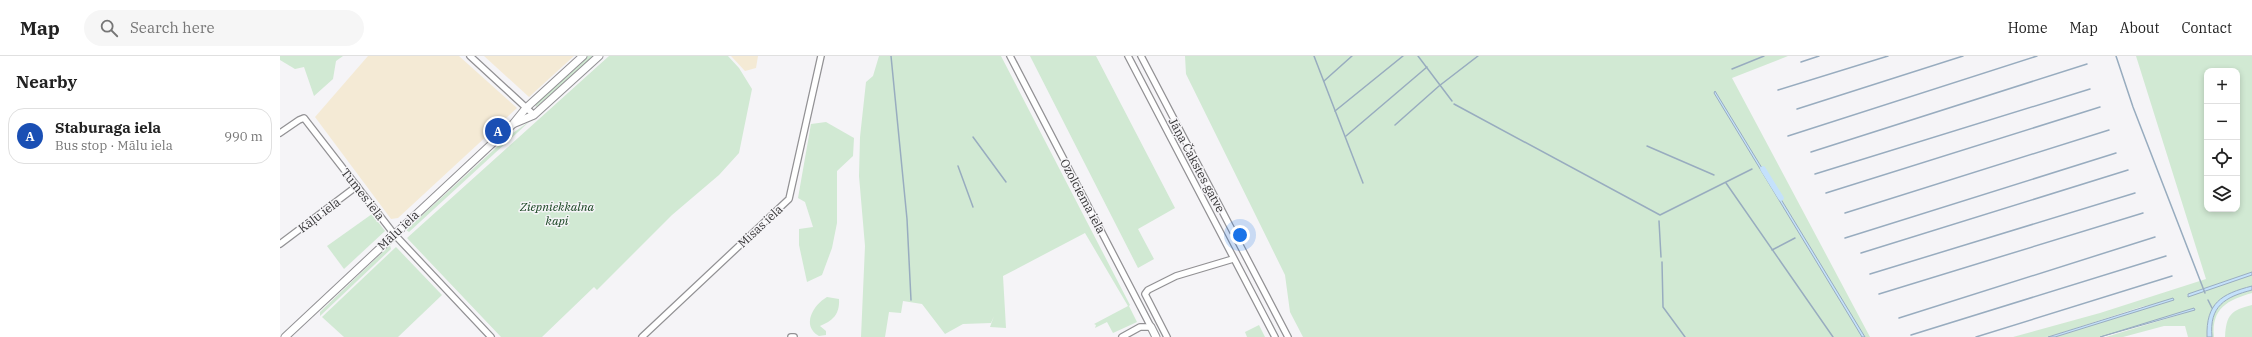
<!DOCTYPE html>
<html lang="en">
<head>
<meta charset="utf-8">
<style>
	:root { --surface:#fff; --page:#f6f6f6; --text:#222; --muted:#767676; --line:#e0e0e0; --accent:#2f822f }
	body { margin:0; font-family:"IBM Plex Serif",serif; background:var(--page); color:var(--text) }
	.controls { position:absolute; right:12px; top:12px; display:grid; overflow:hidden; border-radius:8px; box-shadow:0 2px 6px #0003 }
	.controls button { width:36px; height:36px; display:grid; place-items:center; padding:0; border:0; border-bottom:1px solid var(--line); background:var(--surface); color:var(--text); font:20px sans-serif }
	.you { position:absolute; left:960px; top:179px; width:14px; height:14px; margin:-10px; border:3px solid #fff; border-radius:50%; background:#1a73e8; box-shadow:0 0 0 6px #1a73e833 }
	.badge { display:grid; place-items:center; width:26px; height:26px; border-radius:50%; background:var(--accent); color:#fff; font-size:13px; font-weight:700 }
	.pin { position:absolute; translate:-50% -50%; border:2px solid #fff; box-shadow:0 1px 4px #0006 }
	.list { margin:0; padding:0; list-style:none }
	h2 { display:flex; justify-content:space-between; align-items:center; height:52px; margin:0; padding:0 16px; font-size:17px }
	h2 small { font-size:13px; font-weight:400; color:var(--muted) }
	.list li { display:grid; grid-template-columns:26px 1fr auto; gap:12px; align-items:center; box-sizing:border-box; height:56px; margin:0 8px 8px; padding:0 8px; border:1px solid var(--line); border-radius:16px }
	.list b { display:block; font-size:15px; white-space:nowrap }
	.list p { margin:0; font-size:13px; white-space:nowrap; color:var(--muted) }
	.list em { font-size:13px; font-style:normal; color:var(--muted) }
	.icon { flex:none; width:22px; height:22px; fill:none; stroke:currentColor; stroke-width:2; stroke-linecap:round; stroke-linejoin:round }
	.map { position:relative; flex:none; width:1972px; height:281px; overflow:hidden }
	header { display:flex; align-items:center; gap:24px; box-sizing:border-box; height:56px; padding:0 20px; background:var(--surface); border-bottom:1px solid var(--line) }
	header strong { font-size:19px }
	nav { display:flex; gap:22px; margin-inline-start:auto; font-size:14px }
	.search { width:280px; height:36px; background:var(--page); display:flex; align-items:center; gap:10px; box-sizing:border-box; padding:0 14px; border-radius:22px; color:var(--muted); font-size:15px }
	main { display:flex }
	aside { flex:1; background:var(--surface) }
	.map>svg:first-child { display:block }
</style>
</head>
<body>
<header>
<strong>Map</strong>
<div class="search"><svg class="icon" aria-label="search" viewBox="0 0 24 24"><circle cx="10" cy="10" r="6"/><path d="M15 15l6 6"/></svg>Search here</div>
<nav><a>Home</a><a>Map</a><a>About</a><a>Contact</a></nav>
</header>
<main>
<aside>
<h2>Nearby<small></small></h2>
<ul class="list">
<li><span class="badge" style="background:#1a4fb4">A</span><div><b>Staburaga iela</b><p>Bus stop · Mālu iela</p></div><em>990 m</em></li>
</ul>
</aside>
<div class="map">
<svg width="1972" height="281" viewBox="0 0 1972 281">
	<rect width="100%" height="100%" fill="#f5f4f7"/>
	<g fill="#f4ead5">
		<path d="M88,0H179L237,52L118,162L111,163L35,61Z"/>
		<path d="M204,0H294L249,41Z"/>
		<path d="M451,0H478L476,12L465,15Z"/>
	</g>
	<g fill="#d1e9d3" fill-rule="evenodd">
		<path d="M0,0H63L56,5L53,23L34,40L24,11L15,13L0,4Z"/>
		<path d="M308,0H315L256,51L255,48Z"/>
		<path d="M329,0H448L459,12L472,33L459,97L439,119L392,159L317,234L314,231L262,281H221L127,182Z"/>
		<path d="M599,0H721L850,249L849,250L857,266L833,277L827,266L815,272L816,269L814,268L848,250L805,177L723,220L726,272L710,271L714,260L711,267L683,268L665,278L642,248L623,245L621,257L609,256L605,281H581L585,190L579,120L580,81L586,26L593,20Z"/>
		<path d="M750,0H816L895,152L858,173L874,203L858,212Z"/>
		<path d="M905,0H1508L1452,22L1590,281H1023L1010,256L1005,219L906,18Z"/>
		<path d="M1856,0H1972V216L1908,238L1907,240L1972,219V230C1942,238 1926,247 1927,281H1908L1905,270H1884L1843,281H1826L1915,254L1820,281H1775L1893,244L1861,251L1768,281H1733L1820,257L1926,223ZM1927,15H1957V153H1927Z"/>
		<path d="M250,65L129,176L126,174L230,79Z"/>
		<path d="M546,66L574,82L573,100L557,115V167L552,192L542,219L527,226L519,189V173L533,171L525,146L518,142L531,68Z"/>
		<path d="M92,158L105,175L64,213L47,190Z"/>
		<path d="M110,189L111,193L40,260V256Z"/>
		<path d="M116,191L162,239L118,281H64L42,261Z"/>
		<path d="M1972,234V237C1948,244 1931,252 1934,281H1932C1929,250 1945,241 1972,234Z"/>
		<path d="M547,241L559,243C560,259 552,265 540,270L546,275V279L539,280C521,270 533,249 547,241Z"/>
		<path d="M1972,249V281H1945C1946,259 1951,254 1972,249Z"/>
		<path d="M979,269L985,281H967L965,276Z"/>
	</g>
	<g fill="#c4e1fb" stroke="#98acbf">
		<path d="M1435,35L1585,281H1582L1576,271L1434,37Z"/>
		<path d="M1972,216V219L1908,241V238Z"/>
		<path d="M1972,230V234C1945,241 1929,250 1932,281H1927C1926,247 1941,238 1972,230Z"/>
		<path d="M1893,242L1894,244L1775,281H1768Z"/>
		<path d="M1914,252L1915,254L1820,281Z"/>
	</g>
	<g fill="none" stroke-linecap="round" stroke-linejoin="round">
		<g stroke="#98acbf" stroke-width="1.5">
			<path d="M611,0L627,163L631,244"/>
			<path d="M1034,0L1083,127"/>
			<path d="M1138,0L1172,45"/>
			<path d="M1836,0L1853,51L1925,237"/>
			<path d="M1521,6L1539,0"/>
			<path d="M1452,13L1484,0"/>
			<path d="M1044,25L1072,0"/>
			<path d="M1498,34L1608,0"/>
			<path d="M1174,48L1380,159L1472,113"/>
			<path d="M1517,53L1683,0"/>
			<path d="M1055,55L1123,0"/>
			<path d="M1115,69L1159,30L1198,0"/>
			<path d="M1066,80L1147,11"/>
			<path d="M1508,80L1757,0"/>
			<path d="M693,81L726,126"/>
			<path d="M1367,90L1434,119"/>
			<path d="M1531,96L1807,8"/>
			<path d="M678,110L693,151"/>
			<path d="M1535,118L1810,33"/>
			<path d="M1446,127L1553,281"/>
			<path d="M1546,137L1820,51"/>
			<path d="M1565,157L1829,74"/>
			<path d="M1379,165L1381,201"/>
			<path d="M1565,182L1836,97"/>
			<path d="M1492,194L1515,182"/>
			<path d="M1581,197L1848,114"/>
			<path d="M1382,206L1383,251L1405,281"/>
			<path d="M1590,218L1855,137"/>
			<path d="M1599,238L1863,157"/>
			<path d="M1928,244L1932,252"/>
			<path d="M1619,262L1875,181"/>
			<path d="M1631,279L1886,200"/>
			<path d="M1696,281L1892,220"/>
		</g>
		<path stroke="#c4e1fb" stroke-width="5.5" d="M1483,113L1501,142"/>
		<g stroke="#929194" stroke-width="8">
			<g id="minor">
				<path d="M190,0L254,59"/>
				<path d="M730,0L871,271"/>
				<path d="M848,0L995,281"/>
				<path d="M861,0L1008,281"/>
				<path d="M0,77L19,64L24,62L114,178L211,281"/>
				<path d="M0,188L77,130"/>
				<path d="M362,281L509,143L541,0"/>
				<path d="M511,281H514"/>
				<path d="M842,281L860,271H871"/>
				<path d="M887,281L865,238L868,234L896,220L953,203"/>
			</g>
		</g>
		<g stroke="#929194" stroke-width="9">
			<g id="tertiary">
				<path d="M235,67L254,59L319,0"/>
				<path d="M871,271L876,281"/>
				<path d="M5,281L233,68L246,52L303,0"/>
			</g>
		</g>
		<use href="#minor" stroke="#fff" stroke-width="5.5"/>
		<use href="#tertiary" stroke="#fff" stroke-width="7"/>
	</g>
	<g text-anchor="middle" dominant-baseline="central" stroke-width="3" stroke-linejoin="round" paint-order="stroke">
		<g font-size="12" fill="#333234" stroke="#f5f4f7">
			<text transform="translate(917 109) rotate(62)">Jāņa Čakstes gatve</text>
			<text transform="translate(83 138) rotate(52)">Tumes iela</text>
			<text transform="translate(803 140) rotate(62)">Ozolciema iela</text>
			<text transform="translate(39 159) rotate(-37)">Kāļu iela</text>
			<text transform="translate(480 170) rotate(-43)">Misas iela</text>
			<text transform="translate(118 174) rotate(-43)">Mālu iela</text>
		</g>
		<g font-size="12" font-style="italic" fill="#16431f" stroke="#f5f4f7">
			<text x="277" y="150">Ziepniekkalna<tspan x="277" dy="14">kapi</tspan></text>
		</g>
	</g>
</svg>
<div class="controls">
<button>+</button>
<button>−</button>
<button><svg class="icon" aria-label="locate" viewBox="0 0 24 24"><circle cx="12" cy="12" r="6"/><path d="M12 2v4M12 18v4M2 12h4M18 12h4"/></svg></button>
<button><svg class="icon" aria-label="layers" viewBox="0 0 24 24"><path d="M12 4l9 5-9 5-9-5zM3 14l9 5 9-5"/></svg></button>
</div>
<div class="you"></div>
<div class="pin badge" style="left:218px;top:75px;background:#1a4fb4">A</div>
</div>
</main>
</body>
</html>
